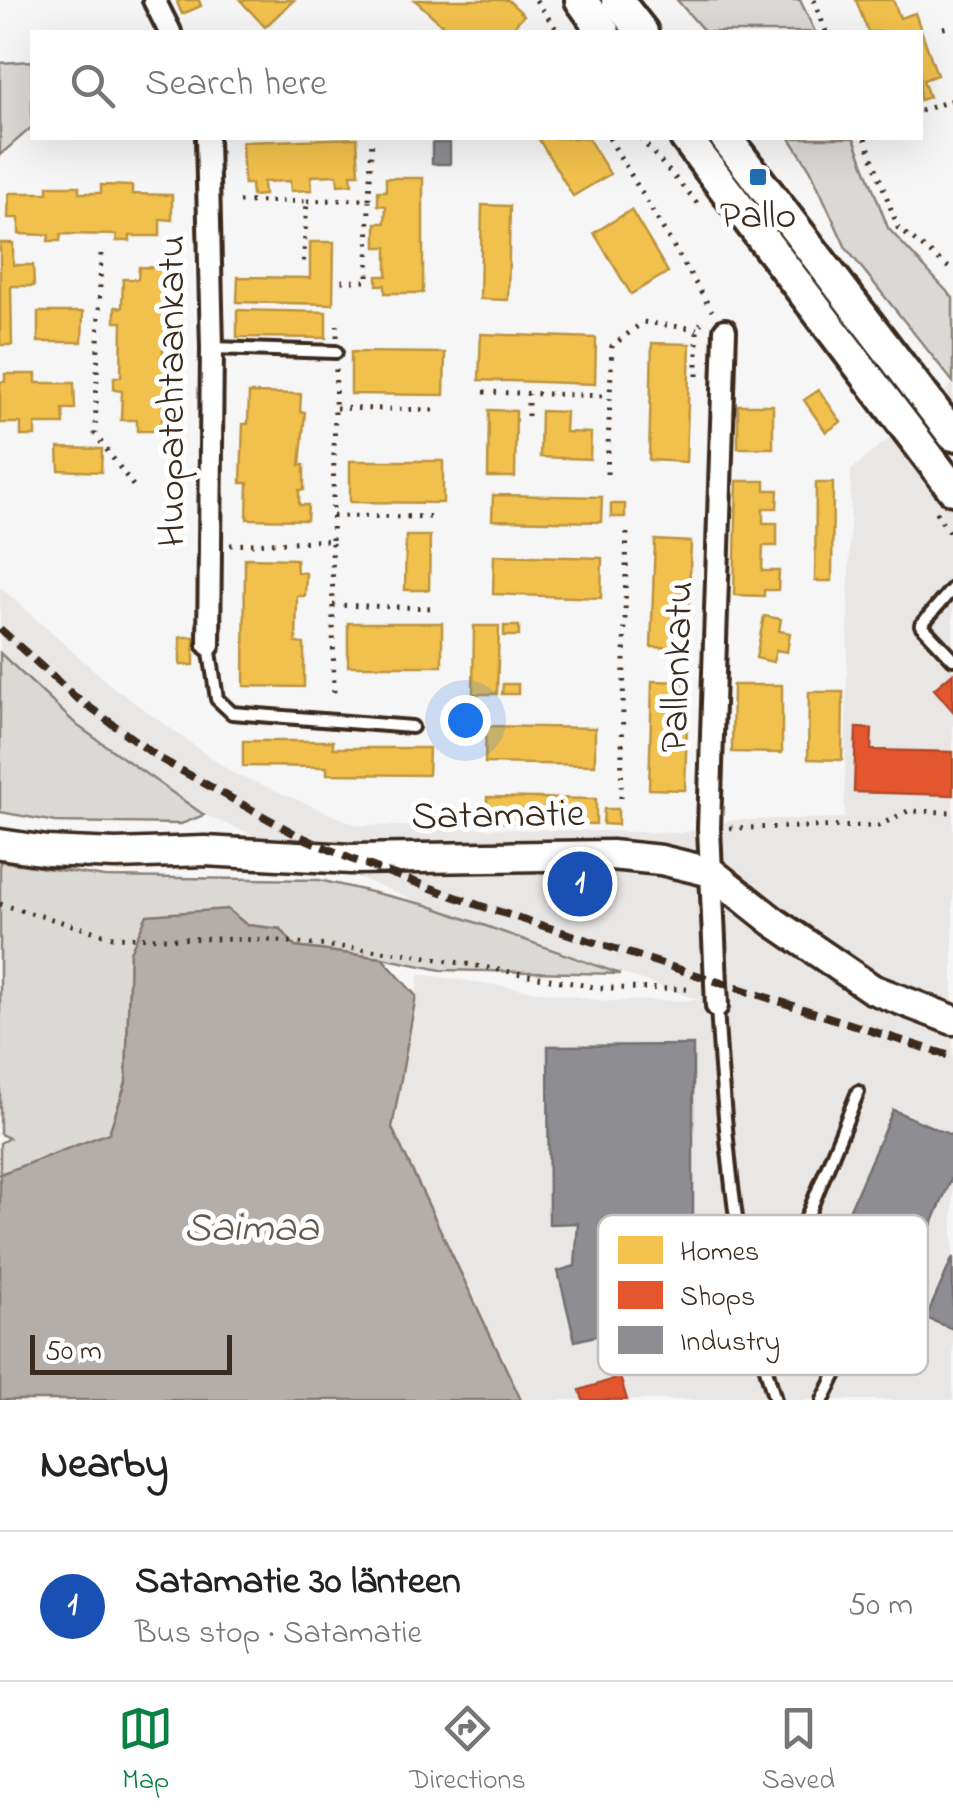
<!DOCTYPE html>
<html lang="en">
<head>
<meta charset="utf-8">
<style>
	:root { --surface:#fff; --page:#f2f2f2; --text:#222; --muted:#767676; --line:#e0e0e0; --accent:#0b8043 }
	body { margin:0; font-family:"Indie Flower",sans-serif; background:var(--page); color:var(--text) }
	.scale { position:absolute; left:30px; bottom:25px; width:202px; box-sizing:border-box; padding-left:10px; border:5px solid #3b2a1e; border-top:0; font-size:28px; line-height:35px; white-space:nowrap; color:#3b2a1e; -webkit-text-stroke:8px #fff; paint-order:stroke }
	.you { position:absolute; left:465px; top:720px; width:35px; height:35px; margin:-25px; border:8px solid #fff; border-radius:50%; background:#1a73e8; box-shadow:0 0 0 15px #1a73e833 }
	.badge { display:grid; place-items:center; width:65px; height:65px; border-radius:50%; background:var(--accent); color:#fff; font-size:32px; font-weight:700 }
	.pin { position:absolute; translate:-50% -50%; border:5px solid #fff; box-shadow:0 2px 10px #0006 }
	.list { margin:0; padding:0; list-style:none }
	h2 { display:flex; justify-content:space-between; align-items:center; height:130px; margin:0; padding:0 40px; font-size:42px }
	h2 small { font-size:32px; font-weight:400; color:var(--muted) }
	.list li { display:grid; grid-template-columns:65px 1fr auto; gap:30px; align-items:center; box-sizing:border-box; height:150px; padding:0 40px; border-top:2px solid var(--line) }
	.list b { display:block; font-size:38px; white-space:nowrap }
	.list p { margin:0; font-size:32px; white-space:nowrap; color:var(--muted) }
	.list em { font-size:32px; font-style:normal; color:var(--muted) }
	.icon { flex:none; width:55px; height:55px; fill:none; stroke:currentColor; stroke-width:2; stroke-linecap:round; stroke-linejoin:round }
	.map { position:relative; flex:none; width:953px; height:1400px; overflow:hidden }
	.search { position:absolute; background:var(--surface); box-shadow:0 10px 40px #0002; left:30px; right:30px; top:30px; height:110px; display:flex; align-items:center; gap:25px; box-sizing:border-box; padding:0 35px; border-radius:0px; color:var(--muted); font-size:38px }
	.sheet { height:280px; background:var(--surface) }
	nav { display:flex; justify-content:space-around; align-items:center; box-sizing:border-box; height:140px; border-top:2px solid var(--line); background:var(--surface); font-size:28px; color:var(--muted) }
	nav a { display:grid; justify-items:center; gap:5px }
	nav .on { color:var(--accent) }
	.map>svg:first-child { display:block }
</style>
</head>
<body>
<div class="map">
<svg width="953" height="1400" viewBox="0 0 953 1400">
	<rect width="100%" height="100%" fill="#f7f6f6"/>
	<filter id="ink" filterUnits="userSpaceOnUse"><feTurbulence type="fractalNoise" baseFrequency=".01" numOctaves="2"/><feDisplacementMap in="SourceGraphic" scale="20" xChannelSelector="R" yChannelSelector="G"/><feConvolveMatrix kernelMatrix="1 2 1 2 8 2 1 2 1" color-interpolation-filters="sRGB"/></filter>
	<g filter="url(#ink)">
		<path fill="#e9e7e6" d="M953,384V1400H521L392,1128L419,974L605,1001L699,1000L427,905L204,815L78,726L0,653V587L113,687L231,772L357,825L681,833L732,820L844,818L851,470Z"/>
		<g fill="#dbd9d6" stroke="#8b827a" stroke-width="2.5">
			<path d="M677,0H800L815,32H705Z"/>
			<path d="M32,61V127L0,155V63Z"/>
			<path d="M790,138H854L888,228L953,298V382L846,248L810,169Z"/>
			<path d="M0,653L78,726L204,815L181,824L56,822L0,812Z"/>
			<path d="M0,861L105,877L319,880L427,905L620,974L441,970L382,958L295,947L281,929L247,925L227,909L130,952L126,1083L109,1134L0,1174V1143L9,1138L0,1134Z"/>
		</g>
		<path fill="#b4aeaa" stroke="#847972" stroke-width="2.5" d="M227,909L247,925L281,929L295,947L382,958L416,996L392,1128L521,1400H0V1174L109,1133L126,1083L130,952L147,915Z"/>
		<g fill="#f2c14e" stroke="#bb9440" stroke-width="2.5">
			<path d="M181,0H199L201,6L182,14L177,2Z"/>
			<path d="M240,0H294L265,27Z"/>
			<path d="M415,0H508L524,15L508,32H450Z"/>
			<path d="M856,0H893L900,18L915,13L937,75L923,80L929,97L920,100V32H868Z"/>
			<path d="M357,138L359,174H351L352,184L338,185L337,175L311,176L312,190L291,191L290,181L263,182L264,195L252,196L251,184H244L242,142Z"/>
			<path d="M538,138H588L610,174L573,196Z"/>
			<path d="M386,178H423V293H385V285H377V276H387V247H376V223H385L386,206L378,205V191H386Z"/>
			<path d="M101,185L132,186V194L172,195V220L160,219V236H130V241H116L117,235L61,234L60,241H48L49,235L19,234V218H8L9,193H48V186H79V193H101Z"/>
			<path d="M482,205L510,206L508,300L480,299Z"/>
			<path d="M631,210L668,272L631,294L594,233Z"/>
			<path d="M310,242H334L333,304L237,302L238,277L310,278Z"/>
			<path d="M0,243H13V265H33L34,286H11L12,345H0Z"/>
			<path d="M139,267L164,268L163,307H170V339H163V361H170L169,392H163L162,431H137V420H121L122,391L114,390V377H121L122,322H115V307L122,308L123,279H138Z"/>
			<path d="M237,310L326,312V338L237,337Z"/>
			<path d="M38,312H83L82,342H38Z"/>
			<path d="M481,334L596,338L595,384L479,380Z"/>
			<path d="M652,343L690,344L686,462L649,460Z"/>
			<path d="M351,352L445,353L444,395L351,394Z"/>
			<path d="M5,374H36V383H74L75,409H63L64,424H35V436H21V423H0V382H5Z"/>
			<path d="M819,390L841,422L826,432L804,400Z"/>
			<path d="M249,393L301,394L300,412H305L300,465H304V490H299V505H308L307,520L247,519L248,483H241L243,424H248Z"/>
			<rect x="738" y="405" width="35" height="43"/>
			<path d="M489,410L516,411L515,477H488Z"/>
			<path d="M541,411L566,412L565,432L591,433L590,459L540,457Z"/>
			<path d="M58,448L102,449L101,472L59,470Z"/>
			<path d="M350,461H443V503L350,502Z"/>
			<path d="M737,481H765V490H778L777,508H763V523H777V546H763L762,571H779L778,590H764V596L734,595Z"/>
			<path d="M816,483H833L832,581H815Z"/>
			<path d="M493,495L602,497L601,522L492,520Z"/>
			<rect x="611" y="504" width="14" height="13"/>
			<path d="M406,536H430L429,590H405Z"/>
			<path d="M655,540L691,542L687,648L651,647Z"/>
			<path d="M494,555L602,558L601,598L493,594Z"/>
			<path d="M245,558L296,559L297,572L306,573L305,596H297L296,643L304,644V687L244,686Z"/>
			<path d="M764,616L781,619L779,631L790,633L787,652L776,650L773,662L756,658Z"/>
			<rect x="348" y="623" width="94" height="43"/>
			<path d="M474,626H499L497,694H473Z"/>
			<rect x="504" y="626" width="15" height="10"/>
			<rect x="180" y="637" width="14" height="28"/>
			<path d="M652,681L688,682L685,790L649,789Z"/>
			<path d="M503,684H518V694H502Z"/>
			<path d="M733,685H782V753L732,752Z"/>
			<path d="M809,692H843L842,760L808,759Z"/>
			<path d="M486,726L595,728V765L485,763Z"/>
			<path d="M243,741H333V748H429L428,775L327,774V767L243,766Z"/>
			<path d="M487,797L596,799V824L487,822Z"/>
			<path d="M604,809H618V825L603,824Z"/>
		</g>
		<g fill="#e4572e" stroke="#b14a29" stroke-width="2.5">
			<path d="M953,673V711L934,689Z"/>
			<path d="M856,728L872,729L871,750L953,752V795L854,792Z"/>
			<path d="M620,1377L627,1400H583L580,1390Z"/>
		</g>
		<g fill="#8d8d92" stroke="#746f6f" stroke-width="2.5">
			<rect x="432" y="143" width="18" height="21"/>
			<path d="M693,1045V1241L710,1308L575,1341L558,1271L575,1266L578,1223L549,1224L548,1046Z"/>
			<path d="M893,1110L953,1136V1175L904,1289L829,1257Z"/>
			<path d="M953,1257V1329L926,1318Z"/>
		</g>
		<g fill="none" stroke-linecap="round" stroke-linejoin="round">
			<g stroke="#3b2a1e" stroke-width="18">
				<g id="service">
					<path d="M213,348L336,352"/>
					<path d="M953,588L921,625L953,659"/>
					<path d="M209,645L217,699L232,713L412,727"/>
					<path d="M717,1007C725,1139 736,1273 775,1400"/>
					<path d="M823,1400L871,1304L823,1276L803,1227L858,1092"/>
				</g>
			</g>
			<g stroke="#3b2a1e" stroke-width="28">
				<g id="minor">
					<path d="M154,0L170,32"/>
					<path d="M207,138L212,348L209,645"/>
					<path d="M717,1006L709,828L725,330"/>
				</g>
			</g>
			<g stroke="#3b2a1e" stroke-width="35">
				<path id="tertiary" d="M0,844L47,851L116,854L205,851L351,859L611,855L661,860L711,872L774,922L872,989L953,1020"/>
			</g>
			<g stroke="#3b2a1e" stroke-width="38">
				<g id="secondary">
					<path d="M581,0L604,32"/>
					<path d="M617,0L642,32"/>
					<path d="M686,138L953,489"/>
					<path d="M726,138L953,435"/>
				</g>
			</g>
			<g stroke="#3b2a1e" stroke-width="5" stroke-dasharray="2.5 8" stroke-linecap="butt">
				<path d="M536,0L558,32"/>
				<path d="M814,0L826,32"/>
				<path d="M943,28L953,26"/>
				<path d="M920,111L953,100"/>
				<path d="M609,138L712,311"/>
				<path d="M640,138L697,203"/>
				<path d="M865,138L898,228L953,271"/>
				<path d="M369,199L372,138"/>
				<path d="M307,201L369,199L368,281H339"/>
				<path d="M239,202L307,201L303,269"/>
				<path d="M101,254L95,434L134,487"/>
				<path d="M337,337V325"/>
				<path d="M697,376V329L701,323"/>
				<path d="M484,392L610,396"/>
				<path d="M336,408L433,410"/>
				<path d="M528,416V394"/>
				<path d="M607,474L612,346L643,322L697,329"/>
				<path d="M936,512L953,539"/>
				<path d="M333,516L432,517"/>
				<path d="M332,540L336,368"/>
				<path d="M230,545L332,540L334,699"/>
				<path d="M333,605L432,608"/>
				<path d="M621,798L627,525"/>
				<path d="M730,828L878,826L908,811L953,812"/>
				<path d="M0,904L113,937L268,940L410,954L600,988L693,989"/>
			</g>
			<use href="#service" stroke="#fff" stroke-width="10"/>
			<use href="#minor" stroke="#fff" stroke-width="20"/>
			<use href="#tertiary" stroke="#fff" stroke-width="28"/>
			<use href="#secondary" stroke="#fff" stroke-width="30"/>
			<path stroke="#3b2a1e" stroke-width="8" stroke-dasharray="15 8" stroke-linecap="butt" d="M0,629L74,696L159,758L297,835L351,859L478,905L953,1057"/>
		</g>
	</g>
	<rect fill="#1f6fb2" stroke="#fff" stroke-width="4" x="748" y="167" width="20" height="20" rx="5"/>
	<g text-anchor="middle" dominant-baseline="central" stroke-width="10" stroke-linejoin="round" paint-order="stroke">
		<g font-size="40" fill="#3b2a1e" stroke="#fff">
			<text x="758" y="217">Pallo</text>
		</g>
		<g font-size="40" fill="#3b2a1e" stroke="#fff">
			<text transform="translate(173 391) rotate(-90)">Huopatehtaankatu</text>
			<text transform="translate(679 667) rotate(-88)">Pallonkatu</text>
			<text transform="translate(498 817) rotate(-1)">Satamatie</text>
		</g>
		<g font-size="42" font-style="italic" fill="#65584f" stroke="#fff">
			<text x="251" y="1229">Saimaa</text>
		</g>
	</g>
	<rect x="598" y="1215" width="330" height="160" rx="15" fill="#fff" stroke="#c4bfbc" stroke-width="2.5"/>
	<rect x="618" y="1236" width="45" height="28" fill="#f2c14e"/>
	<rect x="618" y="1281" width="45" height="28" fill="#e4572e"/>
	<rect x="618" y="1326" width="45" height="28" fill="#8d8d92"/>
	<g font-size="28" fill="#3b2a1e">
		<text x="680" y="1260">Homes</text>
		<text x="680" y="1305">Shops</text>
		<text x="680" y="1350">Industry</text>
	</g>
</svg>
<div class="scale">50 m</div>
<div class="you"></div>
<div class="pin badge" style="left:580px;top:884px;background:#1a4fb4">1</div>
<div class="search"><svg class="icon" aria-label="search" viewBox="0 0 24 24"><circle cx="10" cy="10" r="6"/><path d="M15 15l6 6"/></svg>Search here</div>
</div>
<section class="sheet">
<h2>Nearby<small></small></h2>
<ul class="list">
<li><span class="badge" style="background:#1a4fb4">1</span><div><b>Satamatie 30 länteen</b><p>Bus stop · Satamatie</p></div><em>50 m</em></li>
</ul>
</section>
<nav>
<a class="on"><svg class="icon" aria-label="map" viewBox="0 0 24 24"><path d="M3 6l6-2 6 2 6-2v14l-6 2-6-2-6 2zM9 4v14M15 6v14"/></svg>Map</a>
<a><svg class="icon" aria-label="directions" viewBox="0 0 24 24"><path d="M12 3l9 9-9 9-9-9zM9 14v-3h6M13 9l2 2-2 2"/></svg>Directions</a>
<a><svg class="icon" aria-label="saved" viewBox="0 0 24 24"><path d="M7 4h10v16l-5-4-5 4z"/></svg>Saved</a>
</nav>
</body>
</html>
